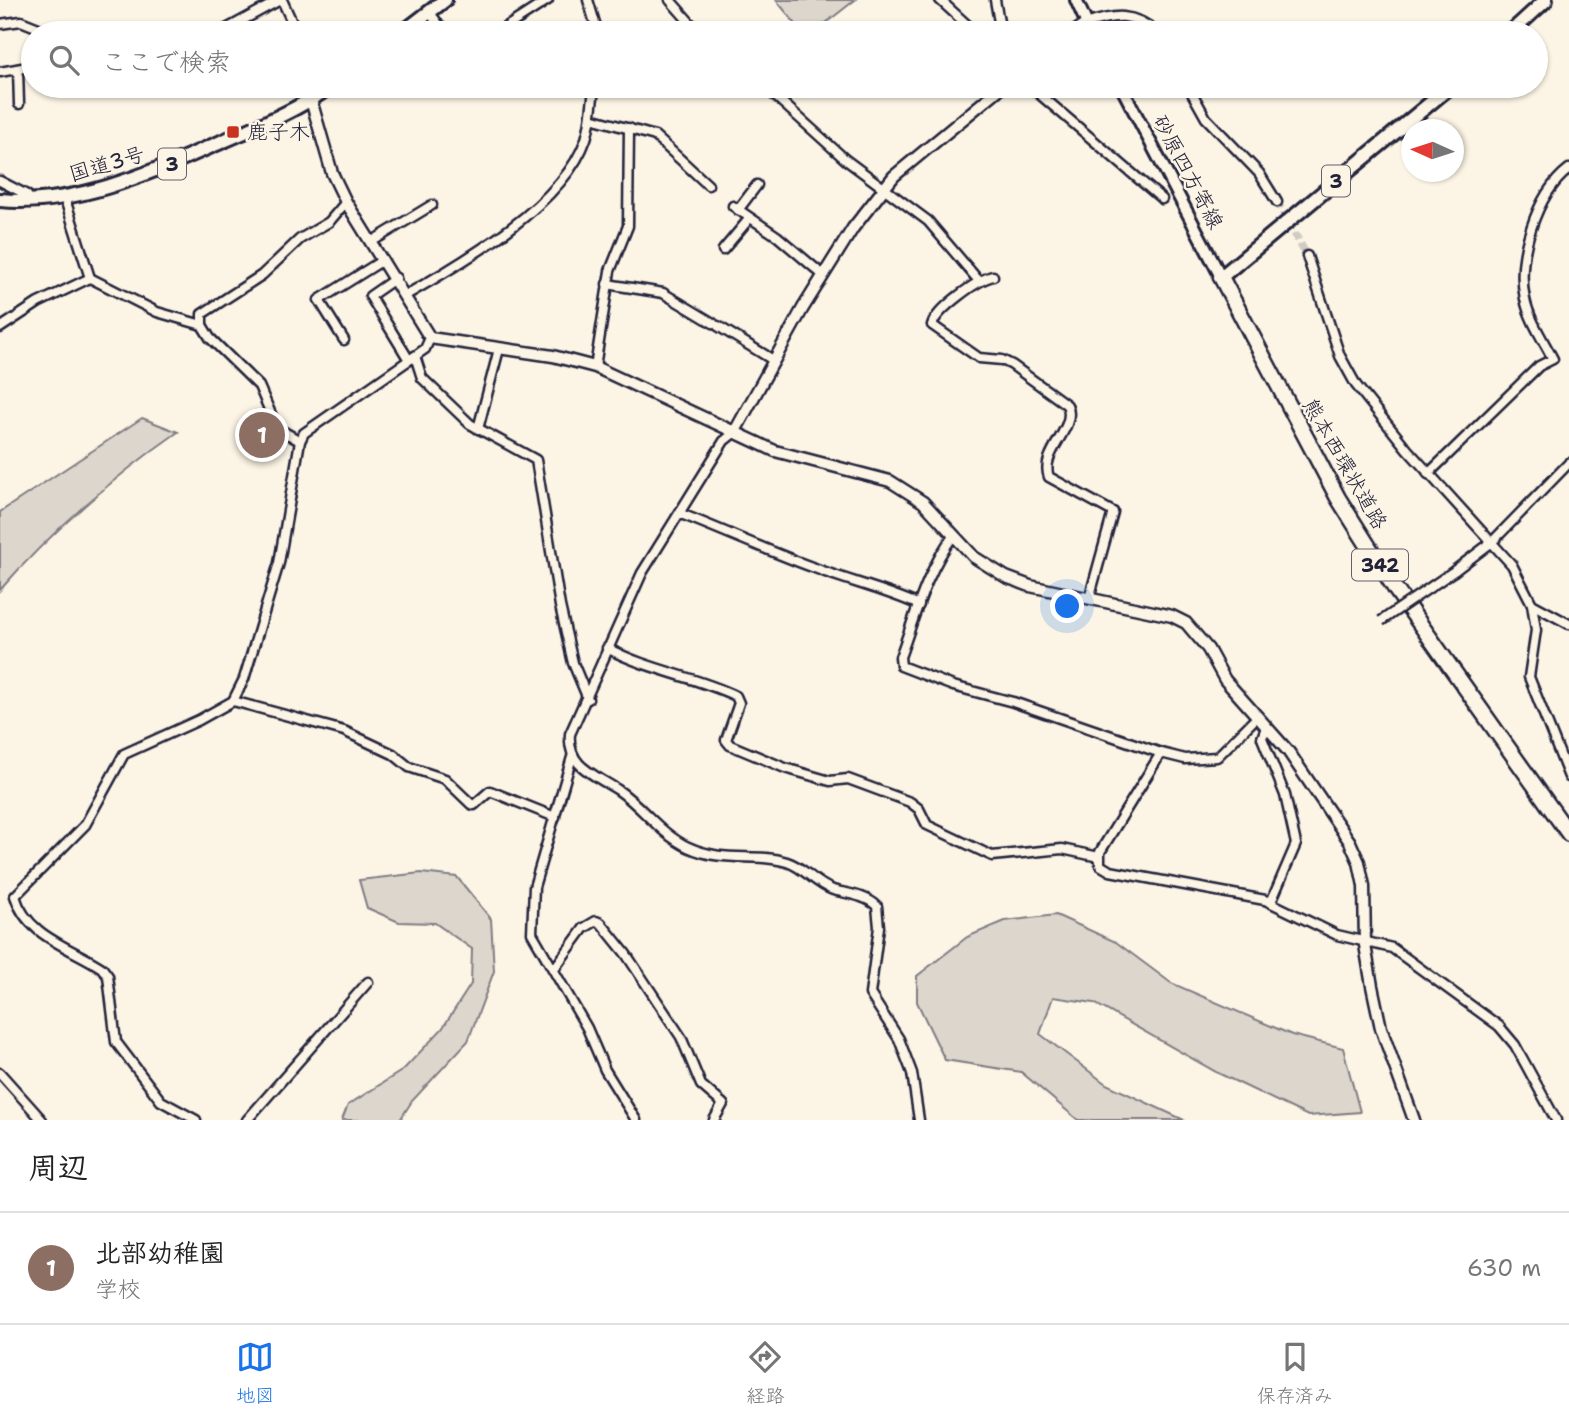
<!DOCTYPE html>
<html lang="ja">
<head>
<meta charset="utf-8">
<style>
	:root { --surface:#fff; --page:#f6f6f6; --text:#222; --muted:#767676; --line:#e0e0e0; --accent:#1a73e8 }
	body { margin:0; font-family:"Shantell Sans","Klee One",sans-serif; background:var(--page); color:var(--text) }
	.compass { position:absolute; left:1401px; top:119px; width:63px; height:63px; border-radius:50%; background:var(--surface); box-shadow:0 2px 5px #0004; rotate:273deg }
	.you { position:absolute; left:1068px; top:607px; width:24px; height:24px; margin:-18px; border:5px solid #fff; border-radius:50%; background:#1a73e8; box-shadow:0 0 0 10px #1a73e833 }
	.badge { display:grid; place-items:center; width:46px; height:46px; border-radius:50%; background:var(--accent); color:#fff; font-size:23px; font-weight:700 }
	.pin { position:absolute; translate:-50% -50%; border:4px solid #fff; box-shadow:0 2px 7px #0006 }
	.list { margin:0; padding:0; list-style:none }
	h2 { display:flex; justify-content:space-between; align-items:center; height:91px; margin:0; padding:0 28px; font-size:30px }
	h2 small { font-size:23px; font-weight:400; color:var(--muted) }
	.list li { display:grid; grid-template-columns:46px 1fr auto; gap:21px; align-items:center; box-sizing:border-box; height:112px; padding:0 28px; border-top:2px solid var(--line) }
	.list b { display:block; font-size:26px; white-space:nowrap }
	.list p { margin:0; font-size:23px; white-space:nowrap; color:var(--muted) }
	.list em { font-size:23px; font-style:normal; color:var(--muted) }
	.icon { flex:none; width:38px; height:38px; fill:none; stroke:currentColor; stroke-width:2; stroke-linecap:round; stroke-linejoin:round }
	.map { position:relative; flex:none; width:1569px; height:1120px; overflow:hidden }
	.search { position:absolute; background:var(--surface); box-shadow:0 2px 5px #0004; left:21px; right:21px; top:21px; height:77px; display:flex; align-items:center; gap:18px; box-sizing:border-box; padding:0 24px; border-radius:38px; color:var(--muted); font-size:26px }
	.sheet { height:203px; background:var(--surface) }
	nav { display:flex; justify-content:space-around; align-items:center; box-sizing:border-box; height:98px; border-top:2px solid var(--line); background:var(--surface); font-size:19px; color:var(--muted) }
	nav a { display:grid; justify-items:center; gap:4px }
	nav .on { color:var(--accent) }
	.map>svg:first-child { display:block }
</style>
</head>
<body>
<div class="map">
<svg width="1569" height="1120" viewBox="0 0 1569 1120">
	<rect width="100%" height="100%" fill="#fcf5e5"/>
	<filter id="ink" filterUnits="userSpaceOnUse"><feTurbulence type="fractalNoise" baseFrequency=".0143" numOctaves="2"/><feDisplacementMap in="SourceGraphic" scale="14" xChannelSelector="R" yChannelSelector="G"/><feConvolveMatrix kernelMatrix="1 2 1 2 8 2 1 2 1" color-interpolation-filters="sRGB"/></filter>
	<g filter="url(#ink)">
		<g fill="#dcd6cc" stroke="#7f7c84" stroke-width="2">
			<path d="M776,0H855L813,33H803Z"/>
			<path d="M142,418L178,432C116,475 50,533 0,590V512Z"/>
			<path d="M421,873L457,877L491,919L494,971L468,1041L412,1101L400,1120H342L348,1105L403,1070L442,1029L471,984L472,949L435,923L399,922L367,908L359,880Z"/>
			<path d="M1056,915L1116,942L1171,983L1292,1035L1343,1048L1360,1112L1308,1116L1218,1073L1094,1003L1053,997L1040,1034L1106,1084L1184,1120H1078L1021,1072L945,1060L917,1002V976L967,937L1005,921Z"/>
		</g>
		<g fill="none" stroke-linecap="round" stroke-linejoin="round">
			<path stroke="#d0cbc3" stroke-width="8" stroke-dasharray="8 4" stroke-linecap="butt" d="M1277,202L1307,256"/>
			<g stroke="#22223b" stroke-width="13">
				<g id="minor">
					<path d="M282,0L297,33"/>
					<path d="M588,0L598,33"/>
					<path d="M670,0L699,33"/>
					<path d="M940,0L976,33"/>
					<path d="M995,0L1001,33"/>
					<path d="M430,13L445,33"/>
					<path d="M0,24L21,21L51,33"/>
					<path d="M1086,24C1115,14 1133,12 1158,33"/>
					<path d="M219,33L280,0"/>
					<path d="M491,33L503,29L548,0"/>
					<path d="M18,69L19,104"/>
					<path d="M0,72L33,66"/>
					<path d="M764,86L846,160L928,221L979,281"/>
					<path d="M1030,86L1162,199"/>
					<path d="M1188,86L1206,118L1259,173L1277,202"/>
					<path d="M591,118L655,136L708,185"/>
					<path d="M0,181L27,195L28,200"/>
					<path d="M64,196L90,278"/>
					<path d="M733,206L777,236L823,275"/>
					<path d="M738,210L757,185"/>
					<path d="M371,242L432,205"/>
					<path d="M723,250L749,219"/>
					<path d="M1307,256L1340,356L1356,385L1407,449L1512,565L1532,604L1569,624"/>
					<path d="M993,276C977,280 937,309 932,325L979,358L1002,360L1012,365L1067,405C1078,428 1039,452 1049,477L1113,512L1089,599"/>
					<path d="M396,278L370,296L409,360"/>
					<path d="M607,284L663,293L713,323"/>
					<path d="M406,295C464,262 564,204 586,139C592,121 591,103 595,86"/>
					<path d="M718,326L773,360"/>
					<path d="M0,328L38,303L90,278L157,312L202,325"/>
					<path d="M344,340L319,300L383,260"/>
					<path d="M415,356L422,378L470,424L536,460L560,606L573,663L588,699"/>
					<path d="M595,367L610,271L628,226L629,128"/>
					<path d="M478,429L499,349"/>
					<path d="M734,433L724,441L642,573L570,734C567,767 594,774 618,790C643,807 660,834 688,847C725,864 755,852 787,862C804,867 815,884 833,890C848,894 865,895 877,906L879,927L870,994L899,1039L912,1073L919,1120"/>
					<path d="M300,441L277,428L259,386L210,338L202,325V314L262,275L300,239L329,222L346,202"/>
					<path d="M1428,474L1539,366L1553,359C1543,340 1529,319 1525,299C1516,258 1536,194 1569,169"/>
					<path d="M681,514C725,531 768,551 812,567C847,581 884,589 919,605"/>
					<path d="M954,535C927,570 915,616 900,657L901,666L953,686L1013,702L1161,753"/>
					<path d="M1454,571L1492,542L1569,463"/>
					<path d="M1532,604L1536,630L1529,677L1569,777"/>
					<path d="M607,648C648,670 694,676 736,696L739,703L726,740L730,745L785,768L830,781L848,779L910,802L919,809L927,825L992,856L1062,849L1099,857"/>
					<path d="M233,701L344,731L393,754L409,767L445,779L471,804L474,805L490,791L555,817"/>
					<path d="M1257,717L1217,757L1185,759L1161,753L1100,852V865L1110,871L1265,900L1337,935L1392,948L1499,1026L1515,1045L1556,1120"/>
					<path d="M1266,727L1262,738L1285,795L1296,844L1271,902"/>
					<path d="M572,757L534,887L532,933L587,1028L605,1070L636,1120"/>
					<path d="M554,969L584,928L596,921L601,923L626,954L681,1037L701,1085L723,1104L714,1120"/>
					<path d="M0,1073L42,1120"/>
					<path d="M196,1120L161,1101L116,1042L108,976L102,968C71,947 27,937 15,896L85,825L124,754L199,720L233,701L244,679L279,563L300,441L304,433L425,349L430,338"/>
					<path d="M247,1120L368,982"/>
				</g>
			</g>
			<g stroke="#22223b" stroke-width="15">
				<g id="tertiary">
					<path d="M1073,33L1086,24"/>
					<path d="M311,100L332,173L346,202L430,338L553,356L595,367L775,451L890,481L923,502L974,557L1006,577L1030,586L1172,616L1186,623L1208,649L1225,680L1288,751L1350,842L1359,862L1364,886L1365,945L1372,986L1381,1028L1414,1120"/>
					<path d="M734,433L803,308L853,228L894,176L1003,86"/>
				</g>
			</g>
			<g stroke="#22223b" stroke-width="16">
				<g id="secondary">
					<path d="M1076,0L1091,33"/>
					<path d="M1121,86L1221,277"/>
				</g>
			</g>
			<g stroke="#22223b" stroke-width="18">
				<g id="trunk">
					<path d="M402,33L445,0"/>
					<path d="M1510,33L1546,0"/>
					<path d="M0,200C77,207 152,172 221,142C259,126 298,110 331,86"/>
					<path d="M1221,277L1451,86"/>
				</g>
			</g>
			<g stroke="#22223b" stroke-width="19">
				<path id="motorway" d="M1221,277L1338,498L1396,590L1569,834"/>
			</g>
			<use href="#minor" stroke="#fcf5e5" stroke-width="8"/>
			<use href="#tertiary" stroke="#fcf5e5" stroke-width="10"/>
			<use href="#secondary" stroke="#fcf5e5" stroke-width="10"/>
			<use href="#trunk" stroke="#fcf5e5" stroke-width="12"/>
			<use href="#motorway" stroke="#fcf5e5" stroke-width="14"/>
			<g stroke="#22223b" stroke-width="13" stroke-linecap="butt">
				<path id="minor-bridge" d="M1381,621L1454,571"/>
			</g>
			<use href="#minor-bridge" stroke="#fcf5e5" stroke-width="8"/>
		</g>
	</g>
	<rect fill="#c8321e" stroke="#fcf5e5" stroke-width="2.5" x="226" y="125" width="14" height="14" rx="3.5"/>
	<g text-anchor="middle" dominant-baseline="central" stroke-width="5" stroke-linejoin="round" paint-order="stroke">
		<g fill="#fcf5e5" stroke="#63616e" stroke-width="2">
			<rect x="158" y="148.5" width="28" height="31" rx="5"/>
			<rect x="1322" y="165.5" width="28" height="31" rx="5"/>
			<rect x="1352" y="549.5" width="56" height="31" rx="5"/>
		</g>
		<g font-size="19" font-weight="bold" fill="#22223b">
			<text x="172" y="164">3</text>
			<text x="1336" y="181">3</text>
			<text x="1380" y="565">342</text>
		</g>
		<g font-size="21" fill="#22223b" stroke="#fcf5e5" text-anchor="start">
			<text x="247" y="132">鹿子木</text>
		</g>
		<g font-size="21" fill="#22223b" stroke="#fcf5e5">
			<text transform="translate(107 164) rotate(-16)">国道3号</text>
			<text transform="translate(1188 172) rotate(62)">砂原四方寄線</text>
			<text transform="translate(1345 464) rotate(60)">熊本西環状道路</text>
		</g>
	</g>
</svg>
<svg class="compass" viewBox="-18 -18 36 36"><path d="M0-13l5 13h-10z" fill="#e53935"/><path d="M0 13l5-13h-10z" fill="#767676"/></svg>
<div class="you"></div>
<div class="pin badge" style="left:262px;top:435px;background:#8d6e63">1</div>
<div class="search"><svg class="icon" aria-label="search" viewBox="0 0 24 24"><circle cx="10" cy="10" r="6"/><path d="M15 15l6 6"/></svg>ここで検索</div>
</div>
<section class="sheet">
<h2>周辺<small></small></h2>
<ul class="list">
<li><span class="badge" style="background:#8d6e63">1</span><div><b>北部幼稚園</b><p>学校</p></div><em>630 m</em></li>
</ul>
</section>
<nav>
<a class="on"><svg class="icon" aria-label="map" viewBox="0 0 24 24"><path d="M3 6l6-2 6 2 6-2v14l-6 2-6-2-6 2zM9 4v14M15 6v14"/></svg>地図</a>
<a><svg class="icon" aria-label="directions" viewBox="0 0 24 24"><path d="M12 3l9 9-9 9-9-9zM9 14v-3h6M13 9l2 2-2 2"/></svg>経路</a>
<a><svg class="icon" aria-label="saved" viewBox="0 0 24 24"><path d="M7 4h10v16l-5-4-5 4z"/></svg>保存済み</a>
</nav>
</body>
</html>
